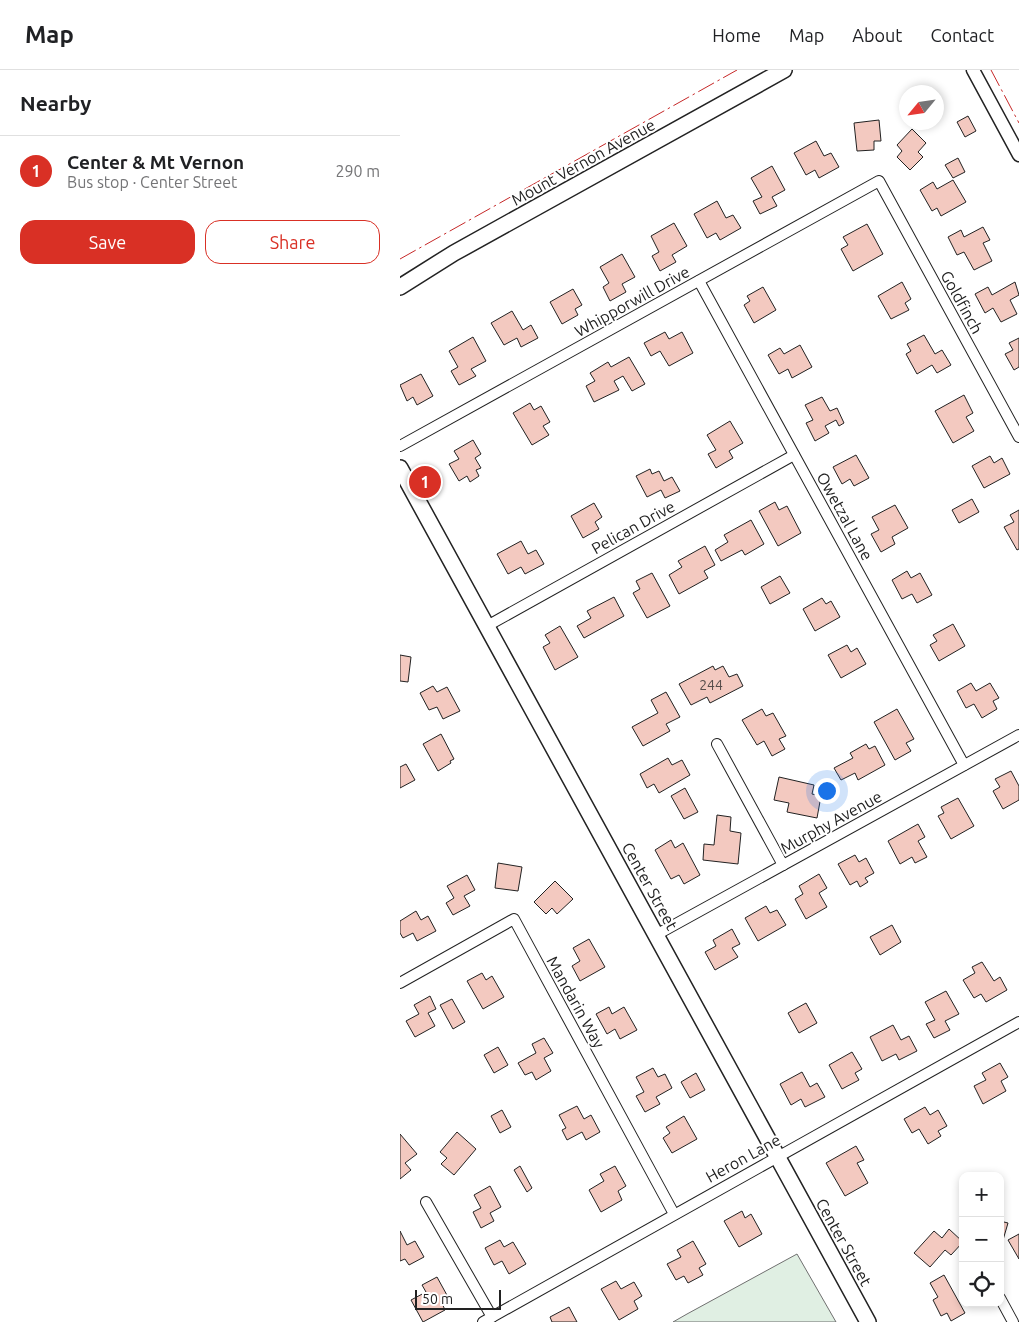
<!DOCTYPE html>
<html lang="en">
<head>
<meta charset="utf-8">
<style>
	:root { --surface:#fff; --page:#f2f2f2; --text:#202124; --muted:#757577; --line:#e0e0e0; --accent:#d93025 }
	body { margin:0; font-family:Ubuntu,sans-serif; background:var(--page); color:var(--text) }
	.controls { position:absolute; right:15px; bottom:15px; display:grid; overflow:hidden; border-radius:10px; box-shadow:0 2px 8px #0003 }
	.controls button { width:45px; height:45px; display:grid; place-items:center; padding:0; border:0; border-bottom:1px solid var(--line); background:var(--surface); color:var(--text); font:25px sans-serif }
	.compass { position:absolute; left:499px; top:15px; width:45px; height:45px; border-radius:50%; background:var(--surface); box-shadow:0 2px 8px #0003; rotate:241deg }
	.scale { position:absolute; left:15px; bottom:12px; width:86px; box-sizing:border-box; padding-left:5px; border:2px solid #222; border-top:0; font-size:14px; line-height:18px; white-space:nowrap; color:#222; -webkit-text-stroke:4px #fff; paint-order:stroke }
	.you { position:absolute; left:426px; top:720px; width:18px; height:18px; margin:-12px; border:4px solid #fff; border-radius:50%; background:#1a73e8; box-shadow:0 0 0 8px #1a73e833 }
	.badge { display:grid; place-items:center; width:32px; height:32px; border-radius:50%; background:var(--accent); color:#fff; font-size:16px; font-weight:700 }
	.pin { position:absolute; translate:-50% -50%; border:2px solid #fff; box-shadow:0 1px 5px #0006 }
	.list { margin:0; padding:0; list-style:none }
	h2 { display:flex; justify-content:space-between; align-items:center; height:65px; margin:0; padding:0 20px; font-size:21px }
	h2 small { font-size:16px; font-weight:400; color:var(--muted) }
	.list li { display:grid; grid-template-columns:32px 1fr auto; gap:15px; align-items:center; box-sizing:border-box; height:70px; padding:0 20px; border-top:1px solid var(--line) }
	.list b { display:block; font-size:19px; white-space:nowrap }
	.list p { margin:0; font-size:16px; white-space:nowrap; color:var(--muted) }
	.list em { font-size:16px; font-style:normal; color:var(--muted) }
	.actions { display:flex; gap:10px; padding:15px 20px }
	.actions a { flex:1; padding:11px 0; border:1px solid var(--accent); border-radius:15px; text-align:center; font-size:18px; color:var(--accent) }
	.actions .main { background:var(--accent); color:#fff }
	.icon { flex:none; width:28px; height:28px; fill:none; stroke:currentColor; stroke-width:2; stroke-linecap:round; stroke-linejoin:round }
	.map { position:relative; flex:none; width:619px; height:1252px; overflow:hidden }
	header { display:flex; align-items:center; gap:30px; box-sizing:border-box; height:70px; padding:0 25px; background:var(--surface); border-bottom:1px solid var(--line) }
	header strong { font-size:24px }
	nav { display:flex; gap:28px; margin-inline-start:auto; font-size:18px }
	main { display:flex }
	aside { flex:1; background:var(--surface) }
	.map>svg:first-child { display:block }
</style>
</head>
<body>
<header>
<strong>Map</strong>
<nav><a>Home</a><a>Map</a><a>About</a><a>Contact</a></nav>
</header>
<main>
<aside>
<h2>Nearby<small></small></h2>
<ul class="list">
<li><span class="badge">1</span><div><b>Center &amp; Mt Vernon</b><p>Bus stop · Center Street</p></div><em>290 m</em></li>
</ul>
<div class="actions"><a class="main">Save</a><a>Share</a></div>
</aside>
<div class="map">
<svg width="619" height="1252" viewBox="0 0 619 1252">
	<rect width="100%" height="100%" fill="#fff"/>
	<path fill="#e0efe3" stroke="#6f6f6f" d="M397,1184L436,1252H273L287,1244Z"/>
	<g fill="#f3c9c0" stroke="#222">
		<path d="M568,46L576,61L565,67L557,52Z"/>
		<path d="M479,50L481,71H474V80L457,81L454,53Z"/>
		<path d="M512,59L526,73L518,82L523,87L510,100L497,87L502,81L497,75Z"/>
		<path d="M416,71L424,86L431,83L439,97L419,108L415,100L406,105L394,83Z"/>
		<path d="M558,88L565,102L553,108L545,95Z"/>
		<path d="M372,96L385,120L372,127L377,136L360,144L353,131L362,127L351,108Z"/>
		<path d="M553,110L566,132L541,146L537,138L532,141L520,120L533,112L537,119Z"/>
		<path d="M317,131L326,148L333,145L341,158L320,170L316,163L307,168L294,144Z"/>
		<path d="M274,153L287,176L272,185L276,192L260,201L252,186L259,182L251,166Z"/>
		<path d="M467,154L483,184L453,201L441,179L448,175L443,167Z"/>
		<path d="M583,157L590,170L583,173L592,191L574,200L564,182L557,185L548,167L561,160L564,167Z"/>
		<path d="M222,184L235,207L222,214L226,222L210,231L203,217L209,213L200,197Z"/>
		<path d="M502,212L511,229L505,233L509,240L491,249L478,226Z"/>
		<path d="M615,212L619,225L610,230L617,244L601,252L593,238L585,243L575,224L588,217L592,225Z"/>
		<path d="M363,217L376,240L354,253L344,235L350,231L347,226Z"/>
		<path d="M173,219L182,235L175,239L178,245L162,254L150,232Z"/>
		<path d="M112,241L123,260L131,255L138,268L121,277L117,268L104,275L91,253Z"/>
		<path d="M265,262L269,269L282,262L293,283L269,296L260,281L251,286L244,273Z"/>
		<path d="M524,265L535,284L542,280L551,295L537,303L532,295L517,304L506,284L511,281L507,274Z"/>
		<path d="M73,267L86,291L71,299L76,306L59,315L51,301L58,297L49,281Z"/>
		<path d="M619,268V297L614,300L605,284L613,280L609,273Z"/>
		<path d="M400,275L412,297L392,308L388,299L379,304L368,285L380,278L384,284Z"/>
		<path d="M229,287L245,314L232,321L223,306L214,311L219,320L194,332L186,316L195,311L190,303L208,292L211,297Z"/>
		<path d="M21,304L33,326L17,335L13,327L7,331L0,315Z"/>
		<path d="M564,325L573,343L566,347L574,361L553,373L535,341Z"/>
		<path d="M422,327L430,341L437,338L444,353L439,356L436,350L425,356L429,363L415,371L406,353L413,350L405,335Z"/>
		<path d="M130,333L134,340L141,336L150,352L143,356L149,365L132,375L113,343Z"/>
		<path d="M330,351L343,373L329,381L333,388L316,398L308,384L316,380L307,365Z"/>
		<path d="M73,370L81,384L75,388L81,398L76,400L79,406L70,412L67,406L59,411L49,394L59,389L54,381Z"/>
		<path d="M456,385L469,408L454,416L450,409L442,414L433,397Z"/>
		<path d="M590,386L594,393L602,388L610,404L584,418L572,396Z"/>
		<path d="M250,399L252,404L259,401L264,411L272,407L280,421L265,428L261,420L247,427L236,406Z"/>
		<path d="M572,429L579,442L559,453L552,440Z"/>
		<path d="M375,432L379,440L387,436L401,463L378,476L359,441Z"/>
		<path d="M194,433L202,447L195,452L199,459L183,468L171,446Z"/>
		<path d="M495,435L508,458L492,467L495,474L481,482L471,464L479,460L472,447Z"/>
		<path d="M619,440V479L617,480L604,457L614,452L610,445Z"/>
		<path d="M351,450L364,474L345,485L342,480L321,491L315,480L328,472L324,465Z"/>
		<path d="M121,471L128,484L136,480L144,494L125,504L121,497L108,504L97,484Z"/>
		<path d="M305,476L315,495L304,501L308,508L279,524L269,505L282,497L278,491Z"/>
		<path d="M507,501L511,508L520,503L532,525L517,533L512,524L502,529L492,510Z"/>
		<path d="M252,503L270,536L247,548L233,523L240,519L236,511Z"/>
		<path d="M380,506L390,523L370,534L361,517Z"/>
		<path d="M214,527L224,546L184,568L177,556L191,548L187,541Z"/>
		<path d="M422,528L426,534L431,531L440,547L415,561L403,539Z"/>
		<path d="M553,554L565,576L539,591L530,575L537,571L533,565Z"/>
		<path d="M160,556L178,587L155,600L143,577L150,573L145,565Z"/>
		<path d="M447,575L451,582L457,578L466,594L441,608L428,585Z"/>
		<path d="M0,585L11,587L8,612L0,611Z"/>
		<path d="M313,596L315,600L323,596L329,607L337,604L343,616L310,633L307,627L291,635L279,614Z"/>
		<path d="M571,613L576,621L590,613L599,628L593,631L597,639L582,648L574,634L566,638L557,621Z"/>
		<path d="M33,616L37,622L47,617L60,641L43,649L37,637L29,640L20,623Z"/>
		<path d="M266,622L280,647L266,654L270,661L243,676L232,657L258,643L251,630Z"/>
		<path d="M362,639L366,646L373,643L386,666L379,669L385,679L372,686L364,671L357,675L342,650Z"/>
		<path d="M497,639L514,669L506,673L511,681L495,690L474,652Z"/>
		<path d="M41,664L54,689L50,691L51,693L38,701L23,674Z"/>
		<path d="M466,674L469,679L475,676L485,695L458,710L455,703L441,710L434,698L453,688L450,683Z"/>
		<path d="M268,688L272,695L282,690L290,705L259,723L254,714L247,718L240,704Z"/>
		<path d="M6,694L15,710L0,718V697Z"/>
		<path d="M611,701L619,716V730L603,739L593,721L600,717L595,709Z"/>
		<path d="M379,707L414,715L412,724L421,726L417,748L387,742L389,733L374,730Z"/>
		<path d="M285,718L298,742L284,749L271,726Z"/>
		<path d="M558,728L574,756L551,769L538,746L544,743L541,737Z"/>
		<path d="M317,745L331,747L330,761L341,763L338,794L303,790L304,774L314,775Z"/>
		<path d="M518,754L525,767L518,771L527,787L515,793L512,787L500,794L488,771Z"/>
		<path d="M271,770L275,778L283,773L300,805L284,814L279,805L271,809L255,780Z"/>
		<path d="M455,785L459,792L466,788L474,803L465,808L468,812L460,817L457,811L450,815L438,794Z"/>
		<path d="M98,793L122,797L118,821L95,818Z"/>
		<path d="M419,804L427,818L419,823L427,837L406,849L395,829L403,824L399,816Z"/>
		<path d="M67,805L75,820L64,826L70,836L53,845L46,833L54,828L47,816Z"/>
		<path d="M155,811L173,829L157,844L152,838L146,844L134,832Z"/>
		<path d="M366,836L370,843L377,840L386,855L358,871L345,848Z"/>
		<path d="M16,841L21,850L28,846L36,861L17,871L13,863L3,868L0,863V851Z"/>
		<path d="M492,855L501,872L480,885L470,867Z"/>
		<path d="M332,859L340,874L332,878L338,887L315,900L305,882L316,876L313,870Z"/>
		<path d="M189,869L205,897L180,911L172,896L180,891L173,878Z"/>
		<path d="M582,892L594,911L600,907L607,920L586,932L581,924L574,928L563,910L575,903L572,897Z"/>
		<path d="M82,903L86,910L92,906L104,927L83,939L67,911Z"/>
		<path d="M546,921L559,944L545,951L550,960L534,968L526,954L535,950L525,932Z"/>
		<path d="M30,926L36,939L28,943L35,956L15,967L6,951L19,944L14,935Z"/>
		<path d="M52,929L65,952L53,959L40,935Z"/>
		<path d="M406,933L417,953L399,963L388,943Z"/>
		<path d="M209,937L212,944L224,937L237,960L220,969L215,959L207,964L196,944Z"/>
		<path d="M493,955L501,970L509,966L517,981L499,990L496,984L482,991L470,967Z"/>
		<path d="M144,968L153,983L144,988L151,1001L136,1010L132,1002L125,1005L118,993L136,983L132,974Z"/>
		<path d="M98,977L108,995L94,1003L84,985Z"/>
		<path d="M452,982L462,999L455,1003L459,1010L442,1019L429,995Z"/>
		<path d="M600,993L608,1007L601,1011L606,1021L583,1034L574,1016L586,1010L582,1003Z"/>
		<path d="M253,998L258,1007L265,1004L272,1018L256,1027L260,1034L245,1042L236,1026L244,1022L236,1007Z"/>
		<path d="M402,1002L410,1017L417,1013L425,1027L405,1037L401,1029L391,1035L380,1014Z"/>
		<path d="M296,1003L305,1020L290,1028L281,1012Z"/>
		<path d="M177,1036L184,1049L191,1045L200,1062L186,1070L182,1062L167,1070L162,1060L166,1058L159,1045Z"/>
		<path d="M525,1037L530,1045L538,1040L547,1056L538,1061L541,1066L528,1074L519,1059L512,1063L504,1049Z"/>
		<path d="M102,1040L111,1057L100,1063L91,1046Z"/>
		<path d="M284,1046L297,1069L272,1083L263,1068L270,1063L266,1057Z"/>
		<path d="M57,1062L76,1079L54,1105L41,1094L47,1088L40,1082Z"/>
		<path d="M0,1064L17,1084L5,1093L11,1100L0,1109Z"/>
		<path d="M456,1076L464,1090L457,1093L468,1113L445,1126L426,1093Z"/>
		<path d="M120,1096L132,1118L127,1122L114,1100Z"/>
		<path d="M215,1096L226,1116L218,1121L222,1130L201,1142L189,1120L204,1111L200,1104Z"/>
		<path d="M90,1116L101,1137L90,1143L94,1151L81,1158L73,1142L81,1138L74,1125Z"/>
		<path d="M342,1141L345,1148L351,1144L362,1164L339,1177L324,1151Z"/>
		<path d="M600,1151L608,1153L603,1170L600,1169Z"/>
		<path d="M549,1159L563,1172L551,1185L545,1180L530,1197L514,1183L534,1161L542,1168Z"/>
		<path d="M0,1161L7,1175L15,1171L24,1187L9,1195L5,1189L0,1191Z"/>
		<path d="M619,1164V1189L608,1170Z"/>
		<path d="M100,1170L104,1177L113,1172L126,1194L109,1204L102,1191L94,1195L85,1178Z"/>
		<path d="M293,1171L306,1194L299,1198L303,1205L288,1213L284,1206L276,1210L267,1194L281,1187L277,1180Z"/>
		<path d="M544,1205L565,1243L551,1251L547,1243L541,1246L533,1230L538,1227L530,1213Z"/>
		<path d="M37,1207L48,1227L41,1231L45,1240L23,1252L11,1230L26,1222L22,1215Z"/>
		<path d="M216,1211L221,1219L234,1212L242,1226L234,1231L238,1239L219,1250L201,1219Z"/>
		<path d="M169,1237L177,1252H152L150,1247Z"/>
	</g>
	<g fill="none" stroke-linecap="round" stroke-linejoin="round">
		<g stroke="#222" stroke-width="12">
			<g id="minor">
				<path d="M299,211L564,695"/>
				<path d="M0,376L479,111L619,367"/>
				<path d="M87,556L394,385"/>
				<path d="M317,674L383,795"/>
				<path d="M256,865L619,665"/>
				<path d="M0,913L114,849L274,1144"/>
				<path d="M26,1132L92,1247"/>
				<path d="M600,1228L613,1252"/>
				<path d="M83,1252L619,952"/>
			</g>
		</g>
		<g stroke="#222" stroke-width="15">
			<path id="tertiary" d="M573,0L619,85"/>
		</g>
		<g stroke="#222" stroke-width="18">
			<g id="secondary">
				<path d="M0,217L54,183L384,0"/>
				<path d="M0,398L468,1252"/>
			</g>
		</g>
		<use href="#minor" stroke="#fff" stroke-width="10"/>
		<use href="#tertiary" stroke="#fff" stroke-width="12"/>
		<use href="#secondary" stroke="#fff" stroke-width="15"/>
		<g stroke="#c62828" stroke-width="1" stroke-dasharray="18 4 2.5 4" stroke-linecap="butt">
			<path d="M591,0L619,53"/>
			<path d="M0,189L337,0"/>
		</g>
	</g>
	<g text-anchor="middle" dominant-baseline="central" stroke-width="4" stroke-linejoin="round" paint-order="stroke">
		<g font-size="14" fill="#564c4a">
			<text x="311" y="615">244</text>
		</g>
		<g font-size="16" fill="#222" stroke="#fff">
			<text transform="translate(183 92) rotate(-29)">Mount Vernon Avenue</text>
			<text transform="translate(232 231) rotate(-29)">Whipporwill Drive</text>
			<text transform="translate(562 232) rotate(61)">Goldfinch</text>
			<text transform="translate(445 446) rotate(61)">Owetzal Lane</text>
			<text transform="translate(233 457) rotate(-29)">Pelican Drive</text>
			<text transform="translate(431 752) rotate(-29)">Murphy Avenue</text>
			<text transform="translate(250 816) rotate(61)">Center Street</text>
			<text transform="translate(176 932) rotate(61)">Mandarin Way</text>
			<text transform="translate(343 1088) rotate(-29)">Heron Lane</text>
			<text transform="translate(444 1172) rotate(61)">Center Street</text>
		</g>
	</g>
</svg>
<div class="controls">
<button>+</button>
<button>−</button>
<button><svg class="icon" aria-label="locate" viewBox="0 0 24 24"><circle cx="12" cy="12" r="6"/><path d="M12 2v4M12 18v4M2 12h4M18 12h4"/></svg></button>
</div>
<svg class="compass" viewBox="-18 -18 36 36"><path d="M0-13l5 13h-10z" fill="#e53935"/><path d="M0 13l5-13h-10z" fill="#757577"/></svg>
<div class="scale">50 m</div>
<div class="you"></div>
<div class="pin badge" style="left:25px;top:412px">1</div>
</div>
</main>
</body>
</html>
